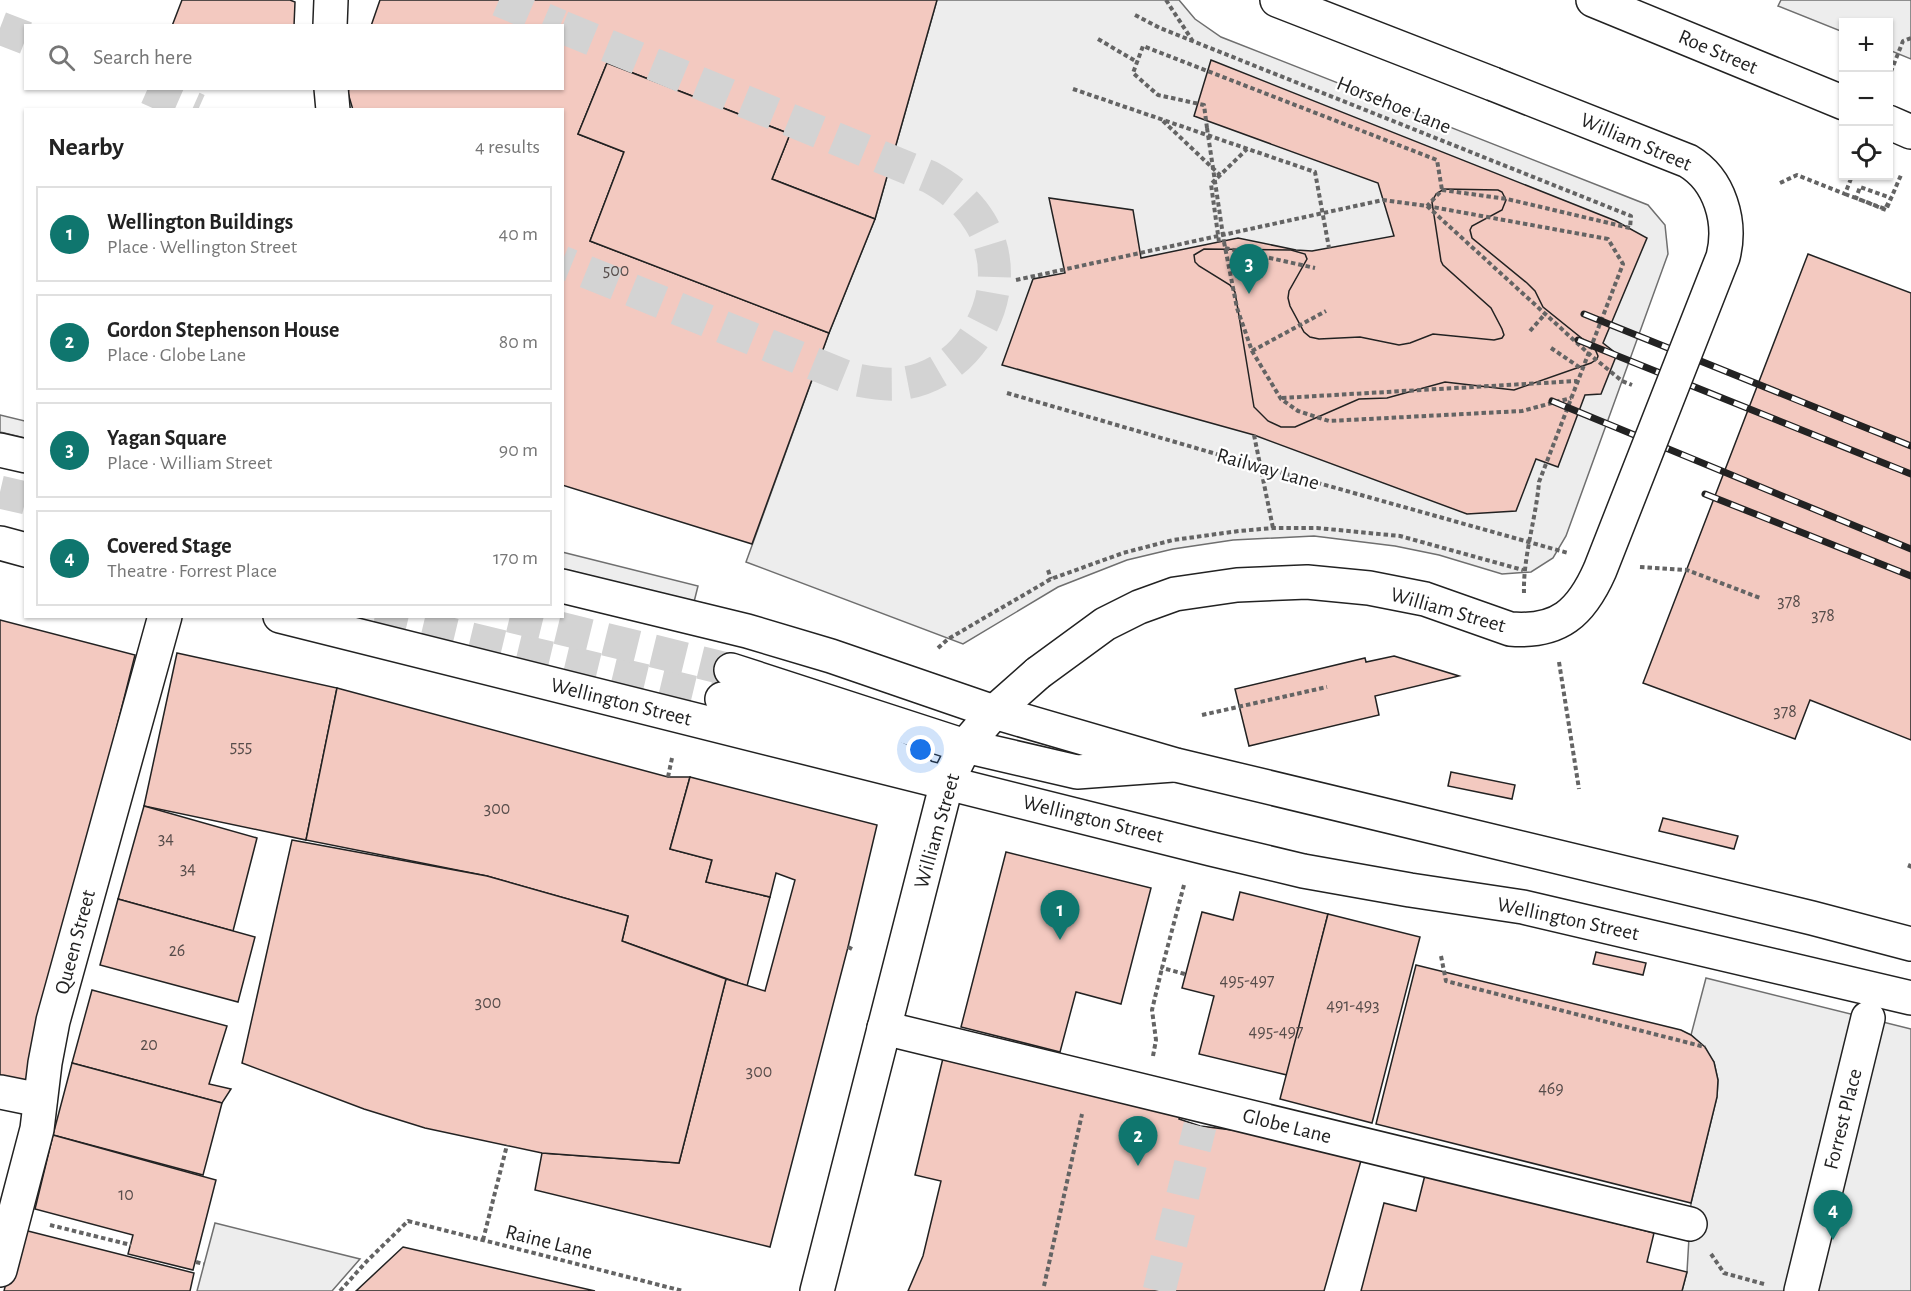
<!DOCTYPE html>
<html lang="en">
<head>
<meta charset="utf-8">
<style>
	:root { --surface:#fff; --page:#f2f2f2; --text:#222; --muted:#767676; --line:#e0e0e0; --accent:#0f766e }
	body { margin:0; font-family:"Alegreya Sans",sans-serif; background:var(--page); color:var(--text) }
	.controls { position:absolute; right:18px; top:18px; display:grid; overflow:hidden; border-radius:0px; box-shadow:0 2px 4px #0004 }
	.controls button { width:54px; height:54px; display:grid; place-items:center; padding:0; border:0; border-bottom:2px solid var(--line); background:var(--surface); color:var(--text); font:30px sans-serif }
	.you { position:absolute; left:921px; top:750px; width:21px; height:21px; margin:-15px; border:4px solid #fff; border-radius:50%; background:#1a73e8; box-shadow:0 0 0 9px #1a73e833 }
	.badge { display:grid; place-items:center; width:39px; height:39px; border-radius:50%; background:var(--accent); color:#fff; font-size:20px; font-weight:700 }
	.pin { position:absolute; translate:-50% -50px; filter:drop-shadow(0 2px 3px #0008) }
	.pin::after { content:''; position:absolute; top:32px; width:21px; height:18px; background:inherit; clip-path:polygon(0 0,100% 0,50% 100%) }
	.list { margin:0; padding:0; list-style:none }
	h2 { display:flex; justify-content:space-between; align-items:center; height:78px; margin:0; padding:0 24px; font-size:26px }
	h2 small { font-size:20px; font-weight:400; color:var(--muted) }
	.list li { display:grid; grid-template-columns:39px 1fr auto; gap:18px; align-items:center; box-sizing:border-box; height:96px; margin:0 12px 12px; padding:0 12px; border:2px solid var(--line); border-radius:0px }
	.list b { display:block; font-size:22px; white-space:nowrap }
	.list p { margin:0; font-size:20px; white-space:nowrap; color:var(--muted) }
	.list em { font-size:20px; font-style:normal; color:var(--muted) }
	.icon { flex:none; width:33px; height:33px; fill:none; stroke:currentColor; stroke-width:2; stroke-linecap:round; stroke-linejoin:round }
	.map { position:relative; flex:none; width:1911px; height:1291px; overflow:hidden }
	.search { position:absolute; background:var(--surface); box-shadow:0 2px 4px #0004; left:24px; top:24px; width:540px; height:66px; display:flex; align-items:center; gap:15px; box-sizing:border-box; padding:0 21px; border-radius:0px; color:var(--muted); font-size:22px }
	.panel { position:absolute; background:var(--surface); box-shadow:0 2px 4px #0004; left:24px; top:108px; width:540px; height:510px; border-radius:0px }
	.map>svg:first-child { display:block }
</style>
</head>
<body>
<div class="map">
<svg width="1911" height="1291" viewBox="0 0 1911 1291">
	<rect width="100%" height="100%" fill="#fff"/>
	<g fill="#ededed" stroke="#6f6f6f" stroke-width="1.5">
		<path d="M937,0H1179L1195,19L1221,37L1648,205L1665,225L1668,254L1566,536L1553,558L1531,572L1502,574L1439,555L1395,546L1314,536L1233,540L1173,549L1127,560L1058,587L963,644L746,562L829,333L875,219Z"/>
		<path d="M1781,0H1911V59L1889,50L1888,22H1844L1843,32L1778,6Z"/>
		<path d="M0,415L25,421V438L0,432Z"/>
		<path d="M562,552L698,586L694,602L563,569Z"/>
		<path d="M1706,978L1911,1029V1291H1682L1687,1272L1691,1203L1717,1097L1718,1080L1714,1062L1691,1035Z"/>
		<path d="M215,1223L360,1259L332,1291H197Z"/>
	</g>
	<g fill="#f3c9c0" stroke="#222" stroke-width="1.5">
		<path d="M182,0H290L295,2L294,26H172Z"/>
		<path d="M380,0H937L875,219L772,179L790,134L607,63L578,134L624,152L590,241L829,333L752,544L562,485V110H353L348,93L349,88H562V26H371Z"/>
		<path d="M1211,60L1616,221L1647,238L1603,343L1617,354L1601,394L1585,395L1558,467L1536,459L1516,511L1467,514L1254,435L1002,365L1033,279L1065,273L1049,198L1133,210L1141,258L1238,238L1296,250L1312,251L1394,236L1378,183L1194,116Z"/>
		<path d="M607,63L790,134L772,179L875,219L829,333L590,241L624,152L578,134Z"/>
		<path d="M1444,189L1498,190L1502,192L1506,200L1502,210L1472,226L1470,230L1472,238L1527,283L1535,291L1543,307L1595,349L1598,356L1597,359L1591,363L1514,390L1445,382L1387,398L1359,399L1295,427H1281L1268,421L1254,407L1253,401L1235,292L1230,285L1199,266L1195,262L1194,255L1204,249L1291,250L1305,254L1307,259L1289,291L1288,298L1290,306L1304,332L1310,337L1319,339L1360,337L1399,345L1410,343L1433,334L1494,340L1502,338L1504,335L1502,329L1491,308L1443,265L1441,261L1432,202L1436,194Z"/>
		<path d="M1808,254L1911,293V740L1810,700L1795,739L1643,683Z"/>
		<path d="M0,620L135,655L23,1098L0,1103Z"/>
		<path d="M177,653L337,688L306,840L144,806Z"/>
		<path d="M1394,656L1459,676L1375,696L1379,715L1249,746L1235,689L1365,658L1366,662Z"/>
		<path d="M337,688L668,777H690L670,849L712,860L706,882L770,897L747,986L622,941L628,916L487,876L306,840Z"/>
		<path d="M1451,772L1515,785L1512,799L1448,786Z"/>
		<path d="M690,777L877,825L848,947L770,1247L535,1190L542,1153L679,1163L726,979L765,991L795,880L776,873L770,897L706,882L712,860L670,849Z"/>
		<path d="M144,806L257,838L233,931L118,899Z"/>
		<path d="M1663,818L1738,836L1734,849L1659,831Z"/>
		<path d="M292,840L487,876L628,916L622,941L726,979L679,1163L542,1153L425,1128L364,1109L242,1063Z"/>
		<path d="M1006,852L1151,888L1121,1004L1076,992L1060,1052L961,1027Z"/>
		<path d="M1240,892L1328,914L1287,1075L1199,1054L1214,996L1182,988L1202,912L1233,920Z"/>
		<path d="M118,899L255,937L238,1002L100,965Z"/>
		<path d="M1328,914L1420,937L1372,1123L1280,1099Z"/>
		<path d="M1596,952L1646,963L1643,975L1593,964Z"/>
		<path d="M1416,965L1681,1030L1691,1035L1705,1047L1714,1062L1718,1080L1717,1097L1691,1203L1376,1124Z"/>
		<path d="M92,990L227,1026L209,1084L231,1089L222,1103L72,1063Z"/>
		<path d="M944,1054L1183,1107L1179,1119L1200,1126L1346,1144L1362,1157L1324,1291H908L923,1256L941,1181L915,1175Z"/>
		<path d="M72,1063L222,1103L203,1175L53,1135Z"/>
		<path d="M53,1135L216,1180L193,1270L128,1254L133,1235L35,1209Z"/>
		<path d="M1425,1175L1654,1233L1647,1262L1687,1272L1682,1291H1361L1384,1203L1416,1211Z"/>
		<path d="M20,1229L194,1273L190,1291H4Z"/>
		<path d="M403,1247L595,1291H356Z"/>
	</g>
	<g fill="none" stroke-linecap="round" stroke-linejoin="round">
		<g stroke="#d3d3d3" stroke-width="33" stroke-dasharray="33 16" stroke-linecap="butt">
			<path d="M499,0L560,26"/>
			<path d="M562,27L930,177C951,189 968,202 980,222C1020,287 972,378 897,384C882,385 867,382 852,379L562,262"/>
			<path d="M0,28L26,38"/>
			<path d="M148,88L198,110"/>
			<path d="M0,492L26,498"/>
			<path d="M375,616L722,699"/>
			<path d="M510,616L731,670"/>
			<path d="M1159,1291L1200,1126"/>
		</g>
		<g stroke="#222" stroke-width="36">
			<g id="minor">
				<path d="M330,26L331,0"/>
				<path d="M331,88L333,110"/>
				<path d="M731,670L965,746L1077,772L1173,765"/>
				<path d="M722,699L811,718L915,767"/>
				<path d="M884,1028L1690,1224"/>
				<path d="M0,1092L40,1100"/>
				<path d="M0,1270L37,1129L45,1063L53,1021L165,616"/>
				<path d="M1801,1291L1868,1018"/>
			</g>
		</g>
		<g stroke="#222" stroke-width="36">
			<g id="major">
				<path d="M1277,0L1493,84"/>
				<path d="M1593,0L1844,103"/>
				<path d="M1888,122L1911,132"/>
				<path d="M0,450L26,456"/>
				<path d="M0,543L26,550"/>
				<path d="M562,586L747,631L831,656L994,712L1176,765L1812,918L1911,944"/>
				<path d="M280,616L1211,849L1303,871L1410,890L1523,907L1911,998"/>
				<path d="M817,1291L947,782L965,746L994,712L1038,673"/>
			</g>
		</g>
		<g stroke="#646464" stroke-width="4" stroke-dasharray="4.5 3" stroke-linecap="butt">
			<path d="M1166,0L1192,40"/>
			<path d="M1135,15L1160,28L1631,216L1630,228L1507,199L1442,190L1427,206"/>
			<path d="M1098,39L1137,62"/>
			<path d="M1888,79L1903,41L1911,38"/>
			<path d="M1073,89L1315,172L1329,248"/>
			<path d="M1163,121L1220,175"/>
			<path d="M1207,128L1204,105L1158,95L1133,73L1143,46L1437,160L1442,190"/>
			<path d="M1780,183L1797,175L1845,194L1852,176"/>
			<path d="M1845,194L1885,209L1891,198L1860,187L1856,198L1886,210L1901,175"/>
			<path d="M1427,206L1608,239L1623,264L1539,482C1536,519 1523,556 1524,593"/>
			<path d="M1219,242L1211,184L1247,149"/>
			<path d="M1224,242L1237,308L1252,351L1281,399L1298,411L1329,421L1522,411L1571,398"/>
			<path d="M1225,248L1315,268"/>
			<path d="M1016,280L1383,200L1427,206L1588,353L1622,381L1632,385"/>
			<path d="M1530,331L1545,314"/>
			<path d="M1551,348L1582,369"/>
			<path d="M1252,351L1326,311"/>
			<path d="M1007,393L1261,467L1568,553"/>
			<path d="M1282,398L1577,381"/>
			<path d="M1254,435L1273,528"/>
			<path d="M1640,567L1687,570L1760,598"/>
			<path d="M1048,570L1051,579"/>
			<path d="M938,648L948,639L1051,579L1123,553L1173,540L1239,531L1273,528H1317L1400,536L1523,570"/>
			<path d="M1559,662L1579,789"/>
			<path d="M1202,715L1327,687"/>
			<path d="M668,777L672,758"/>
			<path d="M1909,868L1911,863"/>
			<path d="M1184,885L1162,968L1185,974"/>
			<path d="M848,947L854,950"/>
			<path d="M1441,956L1446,981L1705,1047"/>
			<path d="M1153,1056L1156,1040L1152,1010L1162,968"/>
			<path d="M50,1225L131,1245"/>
			<path d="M483,1240L507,1145"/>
			<path d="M1711,1254L1724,1273L1764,1284"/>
			<path d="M196,1262L204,1264"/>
			<path d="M1044,1286L1082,1114"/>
			<path d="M340,1291L367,1261L408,1221L683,1291"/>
		</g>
		<use href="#minor" stroke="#fff" stroke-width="33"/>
		<use href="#major" stroke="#fff" stroke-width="33"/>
		<g stroke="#222" stroke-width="7">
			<g id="rail">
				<path d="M1584,314L1911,446"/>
				<path d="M1578,340L1911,474"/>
				<path d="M1552,401L1911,549"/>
				<path d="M1705,494L1911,576"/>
			</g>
		</g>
		<use href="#rail" stroke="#fff" stroke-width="4.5" stroke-dasharray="14" stroke-linecap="butt"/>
		<g stroke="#222" stroke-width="36" stroke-linecap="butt">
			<path id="major-bridge" d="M1038,673L1105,624L1139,607L1175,594L1237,585L1307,582L1369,588L1425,599L1510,629C1559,633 1581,613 1600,570L1723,257C1732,222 1720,180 1688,161L1493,84"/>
		</g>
		<path stroke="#646464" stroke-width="4" stroke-dasharray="4.5 3" stroke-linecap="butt" d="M1207,128L1224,242"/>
		<use href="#major-bridge" stroke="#fff" stroke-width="33"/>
	</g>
	<g text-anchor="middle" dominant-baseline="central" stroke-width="4.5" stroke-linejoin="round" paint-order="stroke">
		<g font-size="18" fill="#564c4a">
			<text x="616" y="271">500</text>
			<text x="1789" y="602">378</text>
			<text x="1823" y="616">378</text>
			<text x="1785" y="712">378</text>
			<text x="241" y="747">555</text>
			<text x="497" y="809">300</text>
			<text x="166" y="839">34</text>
			<text x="188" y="869">34</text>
			<text x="177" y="951">26</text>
			<text x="1247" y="981">495-497</text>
			<text x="488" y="1003">300</text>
			<text x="1353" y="1006">491-493</text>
			<text x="1276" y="1032">495-497</text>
			<text x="149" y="1045">20</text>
			<text x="759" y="1072">300</text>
			<text x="1551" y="1089">469</text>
			<text x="126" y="1195">10</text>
		</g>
		<g font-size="21" fill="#222" stroke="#fff">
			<text transform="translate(1718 52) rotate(23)">Roe Street</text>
			<text transform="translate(1394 105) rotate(22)">Horsehoe Lane</text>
			<text transform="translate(1636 142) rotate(23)">William Street</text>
			<text transform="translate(1268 469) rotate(16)">Railway Lane</text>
			<text transform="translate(1448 610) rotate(16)">William Street</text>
			<text transform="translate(621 702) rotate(14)">Wellington Street</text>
			<text transform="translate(1093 819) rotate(14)">Wellington Street</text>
			<text transform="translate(937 831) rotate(-74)">William Street</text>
			<text transform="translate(1568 919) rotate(12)">Wellington Street</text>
			<text transform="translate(75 942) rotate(-75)">Queen Street</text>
			<text transform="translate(1843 1119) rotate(-76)">Forrest Place</text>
			<text transform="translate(1287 1126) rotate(14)">Globe Lane</text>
			<text transform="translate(549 1242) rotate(14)">Raine Lane</text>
		</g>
	</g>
</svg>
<div class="controls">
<button>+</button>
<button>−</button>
<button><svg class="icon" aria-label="locate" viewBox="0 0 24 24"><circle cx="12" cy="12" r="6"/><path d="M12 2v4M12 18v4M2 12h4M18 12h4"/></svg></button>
</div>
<div class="you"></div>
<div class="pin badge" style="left:1060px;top:940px">1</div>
<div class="pin badge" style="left:1138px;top:1166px">2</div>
<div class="pin badge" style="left:1249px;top:294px">3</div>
<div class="pin badge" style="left:1833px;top:1240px">4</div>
<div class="search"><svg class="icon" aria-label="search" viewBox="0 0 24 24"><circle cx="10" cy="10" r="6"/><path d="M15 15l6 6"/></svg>Search here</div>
<section class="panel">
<h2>Nearby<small>4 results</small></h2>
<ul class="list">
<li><span class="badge">1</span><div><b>Wellington Buildings</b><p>Place · Wellington Street</p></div><em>40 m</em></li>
<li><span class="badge">2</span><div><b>Gordon Stephenson House</b><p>Place · Globe Lane</p></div><em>80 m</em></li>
<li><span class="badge">3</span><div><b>Yagan Square</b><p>Place · William Street</p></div><em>90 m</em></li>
<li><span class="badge">4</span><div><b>Covered Stage</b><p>Theatre · Forrest Place</p></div><em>170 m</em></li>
</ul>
</section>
</div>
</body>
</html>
